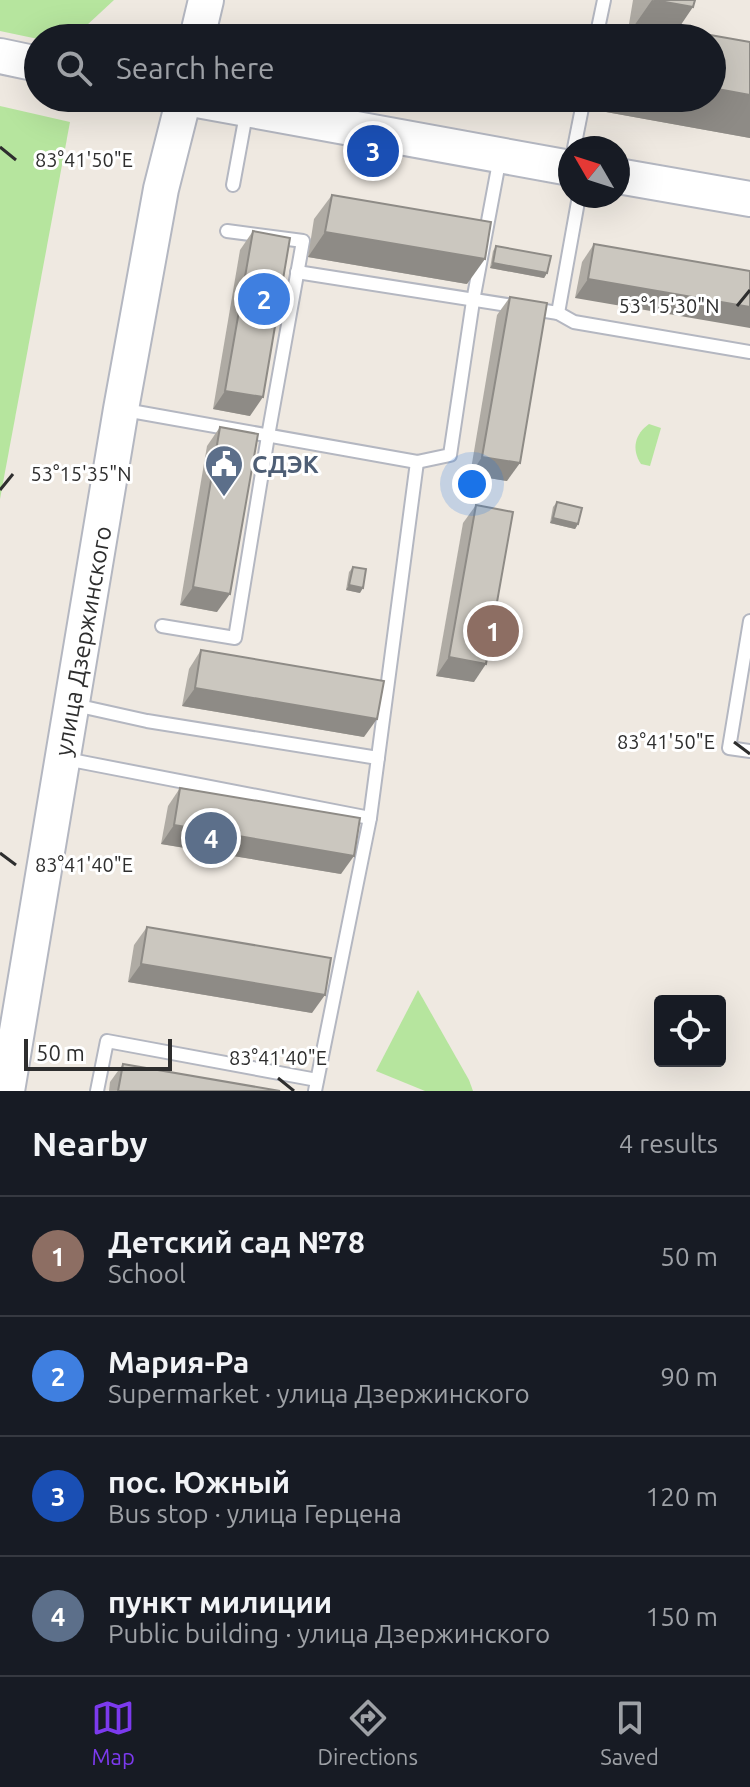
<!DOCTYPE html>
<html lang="en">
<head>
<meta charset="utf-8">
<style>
	:root { --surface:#171b24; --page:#242831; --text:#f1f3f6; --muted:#9ea1a6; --line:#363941; --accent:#7c3aed }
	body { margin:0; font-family:Ubuntu,sans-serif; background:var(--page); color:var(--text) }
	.controls { position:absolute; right:24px; bottom:24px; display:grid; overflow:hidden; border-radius:8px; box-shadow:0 8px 32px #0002 }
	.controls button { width:72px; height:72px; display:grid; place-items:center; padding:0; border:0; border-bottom:2px solid var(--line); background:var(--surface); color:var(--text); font:40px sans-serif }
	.compass { position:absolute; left:558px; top:136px; width:72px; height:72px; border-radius:50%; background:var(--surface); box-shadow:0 8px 32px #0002; rotate:309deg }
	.scale { position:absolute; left:24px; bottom:20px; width:148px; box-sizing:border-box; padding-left:8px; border:4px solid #2e2e2e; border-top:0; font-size:22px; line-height:28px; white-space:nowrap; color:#2e2e2e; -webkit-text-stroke:6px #fff; paint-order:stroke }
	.you { position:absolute; left:472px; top:484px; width:28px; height:28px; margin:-20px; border:6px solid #fff; border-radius:50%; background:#1a73e8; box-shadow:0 0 0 12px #1a73e833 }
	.badge { display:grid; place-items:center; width:52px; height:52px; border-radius:50%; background:var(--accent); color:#fff; font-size:26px; font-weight:700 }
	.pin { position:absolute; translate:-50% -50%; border:4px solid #fff; box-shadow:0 2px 8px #0006 }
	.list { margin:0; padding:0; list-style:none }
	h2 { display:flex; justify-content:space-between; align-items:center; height:104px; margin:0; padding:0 32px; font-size:34px }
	h2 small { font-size:26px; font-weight:400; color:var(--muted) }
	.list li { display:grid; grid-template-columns:52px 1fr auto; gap:24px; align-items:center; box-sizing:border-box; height:120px; padding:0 32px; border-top:2px solid var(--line) }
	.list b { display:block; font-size:30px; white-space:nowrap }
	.list p { margin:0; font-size:26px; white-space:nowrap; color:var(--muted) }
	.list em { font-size:26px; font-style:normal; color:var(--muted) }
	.icon { flex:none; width:44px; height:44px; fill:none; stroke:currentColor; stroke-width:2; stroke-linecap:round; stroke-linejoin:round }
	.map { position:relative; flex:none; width:750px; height:1091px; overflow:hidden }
	.search { position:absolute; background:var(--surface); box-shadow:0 8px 32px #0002; left:24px; right:24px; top:24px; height:88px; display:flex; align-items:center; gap:20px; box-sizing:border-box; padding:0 28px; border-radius:44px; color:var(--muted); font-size:30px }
	.sheet { height:584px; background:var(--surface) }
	nav { display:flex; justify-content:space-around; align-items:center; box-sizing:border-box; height:112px; border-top:2px solid var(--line); background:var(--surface); font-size:22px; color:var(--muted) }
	nav a { display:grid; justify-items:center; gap:4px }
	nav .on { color:var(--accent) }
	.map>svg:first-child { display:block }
</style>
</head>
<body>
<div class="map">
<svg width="750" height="1091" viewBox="0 0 750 1091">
	<rect width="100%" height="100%" fill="#efe9e1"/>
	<g fill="#b6e59e">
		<path d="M0,0H114L73,38L38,39L0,31Z"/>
		<path d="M0,106L70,122L0,499Z"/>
		<path d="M649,424L661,428L650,466L641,464C631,449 635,434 649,424Z"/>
		<path d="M418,990L469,1080L473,1091H425L376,1071Z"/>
	</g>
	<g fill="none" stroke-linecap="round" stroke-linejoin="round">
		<g stroke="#b4b7c1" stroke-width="16">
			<g id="lane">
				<path d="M596,38L604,0"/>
				<path d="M574,148L584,98"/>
				<path d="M233,185L247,109"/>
				<path d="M297,272L558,313L574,322L750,352"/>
				<path d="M558,313L579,196"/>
				<path d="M125,410L417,462L450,455L473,301L500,157"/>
				<path d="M750,621L729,748L750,751"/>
				<path d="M162,626L235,638L268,436L303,241L227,231"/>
				<path d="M75,705L147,721L378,758"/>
				<path d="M66,759L370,818"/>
				<path d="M97,1091L107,1041L317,1080"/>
				<path d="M315,1091L370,818L417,462"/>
			</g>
		</g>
		<g stroke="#b4b7c1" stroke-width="38">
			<g id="secondary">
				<path d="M197,38L206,0"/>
				<path d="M0,56L38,64"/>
				<path d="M186,98L570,168"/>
				<path d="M618,176L750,199"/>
				<path d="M7,1091L121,409L161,189L184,98"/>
			</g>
		</g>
		<use href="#lane" stroke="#fff" stroke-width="12"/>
		<use href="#secondary" stroke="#fff" stroke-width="34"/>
	</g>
	<g fill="#afaba4">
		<path d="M633,0H695L678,29L750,42V138L606,112L609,98H712V38H632L633,37L627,36Z"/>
		<path d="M332,195L467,284L308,257L314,219Z"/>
		<path d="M253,231L250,416L213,409L240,250Z"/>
		<path d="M594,244L750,271L575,298L582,262Z"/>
		<path d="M496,246L547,273L544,278L490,268L493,251Z"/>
		<path d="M510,297L507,481L470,475L497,315Z"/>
		<path d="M220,427L217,612L180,605L207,446Z"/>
		<path d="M557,502L578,524L575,529L550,523L553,507Z"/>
		<path d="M476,505L474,682L436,676L463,523Z"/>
		<path d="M353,567L360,593L346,590L349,572Z"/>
		<path d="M201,650L364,737L182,706L189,669Z"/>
		<path d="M180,788L341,874L161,844L168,806Z"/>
		<path d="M147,927L312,1013L128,982L134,945Z"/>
		<path d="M123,1064L280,1091H109L110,1082Z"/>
	</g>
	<g fill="#8e8b86">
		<path d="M652,0L693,7L672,38L642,23L633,37L627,36Z"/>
		<path d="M712,88L750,95V138L606,112L617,98H712Z"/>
		<path d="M325,232L485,259L467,284L308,257Z"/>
		<path d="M493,263L547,273L544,278L490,268Z"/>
		<path d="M588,279L750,307V328L575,298Z"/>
		<path d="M225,391L263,397L250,416L213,409Z"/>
		<path d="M482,457L520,463L507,481L470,475Z"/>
		<path d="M553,518L578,524L575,529L550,523Z"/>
		<path d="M349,585L363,588L360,593L346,590Z"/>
		<path d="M193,587L230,594L217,612L180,605Z"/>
		<path d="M449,657L486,664L474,682L436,676Z"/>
		<path d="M195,688L377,719L364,737L182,706Z"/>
		<path d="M174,825L354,856L341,874L161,844Z"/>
		<path d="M141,964L325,995L312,1013L128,982Z"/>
	</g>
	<g fill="#cbc7bf" stroke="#8e8b86" stroke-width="2">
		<path d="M654,0H695L693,7Z"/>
		<path d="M642,23L750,42V95L712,88V38H640Z"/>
		<path d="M332,195L491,222L485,259L325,232Z"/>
		<path d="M253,231L290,238L263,397L225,391Z"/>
		<path d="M594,244L750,271V307L588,279Z"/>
		<path d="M496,246L551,256L547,273L493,263Z"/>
		<path d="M510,297L547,303L520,463L482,457Z"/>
		<path d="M220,427L258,434L230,594L193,587Z"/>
		<path d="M557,502L582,508L578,524L553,518Z"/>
		<path d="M476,505L513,512L486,664L449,657Z"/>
		<path d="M353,567L366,569L363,588L349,585Z"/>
		<path d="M201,650L384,681L377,719L195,688Z"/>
		<path d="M180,788L360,818L354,856L174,825Z"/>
		<path d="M147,927L331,958L325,995L141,964Z"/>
		<path d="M123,1064L280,1091H118Z"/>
	</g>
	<path fill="none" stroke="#2e2e2e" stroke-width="3" d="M0,147L16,160M737,306L750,290M0,490L13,474M734,742L750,754M0,853L16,865M278,1078L294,1091"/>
	<defs>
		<g id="civic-pin" transform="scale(2)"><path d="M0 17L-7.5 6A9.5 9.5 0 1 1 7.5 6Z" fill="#5c6f8a" stroke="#fff"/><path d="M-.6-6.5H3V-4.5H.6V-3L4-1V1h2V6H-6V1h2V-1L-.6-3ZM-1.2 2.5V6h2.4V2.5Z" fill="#fff"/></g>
	</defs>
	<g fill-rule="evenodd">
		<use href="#civic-pin" x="224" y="464"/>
	</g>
	<g text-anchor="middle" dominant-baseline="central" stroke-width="6" stroke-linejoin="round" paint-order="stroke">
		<g font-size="24" font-weight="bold" fill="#4e5e75" stroke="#fff" text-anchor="start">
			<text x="252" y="464">СДЭК</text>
		</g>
		<g font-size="24" fill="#2e2e2e" stroke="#fff">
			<text transform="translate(83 641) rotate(-80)">улица Дзержинского</text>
		</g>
	</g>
	<g font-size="20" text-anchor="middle" fill="#2e2e2e" stroke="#fff" stroke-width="6" stroke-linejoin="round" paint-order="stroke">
		<text x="84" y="167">83°41'50"E</text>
		<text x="669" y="313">53°15'30"N</text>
		<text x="81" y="481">53°15'35"N</text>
		<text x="666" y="749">83°41'50"E</text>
		<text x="84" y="872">83°41'40"E</text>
		<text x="278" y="1065">83°41'40"E</text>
	</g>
</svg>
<div class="controls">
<button><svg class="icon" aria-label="locate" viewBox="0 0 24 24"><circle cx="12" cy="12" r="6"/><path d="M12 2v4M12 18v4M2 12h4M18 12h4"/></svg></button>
</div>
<svg class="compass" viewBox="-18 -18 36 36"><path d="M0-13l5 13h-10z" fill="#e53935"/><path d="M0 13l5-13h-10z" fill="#9ea1a6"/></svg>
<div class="scale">50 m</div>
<div class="you"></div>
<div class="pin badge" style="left:493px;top:631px;background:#8d6e63">1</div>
<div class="pin badge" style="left:264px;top:299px;background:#3f7fe0">2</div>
<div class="pin badge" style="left:373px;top:151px;background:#1a4fb4">3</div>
<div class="pin badge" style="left:211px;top:838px;background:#5c6f8a">4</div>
<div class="search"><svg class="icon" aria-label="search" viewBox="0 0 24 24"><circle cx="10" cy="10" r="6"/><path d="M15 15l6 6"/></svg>Search here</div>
</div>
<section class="sheet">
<h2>Nearby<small>4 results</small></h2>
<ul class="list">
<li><span class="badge" style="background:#8d6e63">1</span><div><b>Детский сад №78</b><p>School</p></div><em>50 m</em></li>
<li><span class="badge" style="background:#3f7fe0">2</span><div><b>Мария-Ра</b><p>Supermarket · улица Дзержинского</p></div><em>90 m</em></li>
<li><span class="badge" style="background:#1a4fb4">3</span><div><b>пос. Южный</b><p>Bus stop · улица Герцена</p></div><em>120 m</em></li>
<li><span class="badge" style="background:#5c6f8a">4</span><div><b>пункт милиции</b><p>Public building · улица Дзержинского</p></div><em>150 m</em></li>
</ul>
</section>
<nav>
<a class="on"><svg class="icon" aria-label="map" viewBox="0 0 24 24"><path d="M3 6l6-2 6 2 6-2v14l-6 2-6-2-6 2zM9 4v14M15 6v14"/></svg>Map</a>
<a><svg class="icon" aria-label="directions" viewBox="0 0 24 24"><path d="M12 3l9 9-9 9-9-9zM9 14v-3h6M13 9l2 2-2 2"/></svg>Directions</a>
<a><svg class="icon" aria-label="saved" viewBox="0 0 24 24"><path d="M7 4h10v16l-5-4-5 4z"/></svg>Saved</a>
</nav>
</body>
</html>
